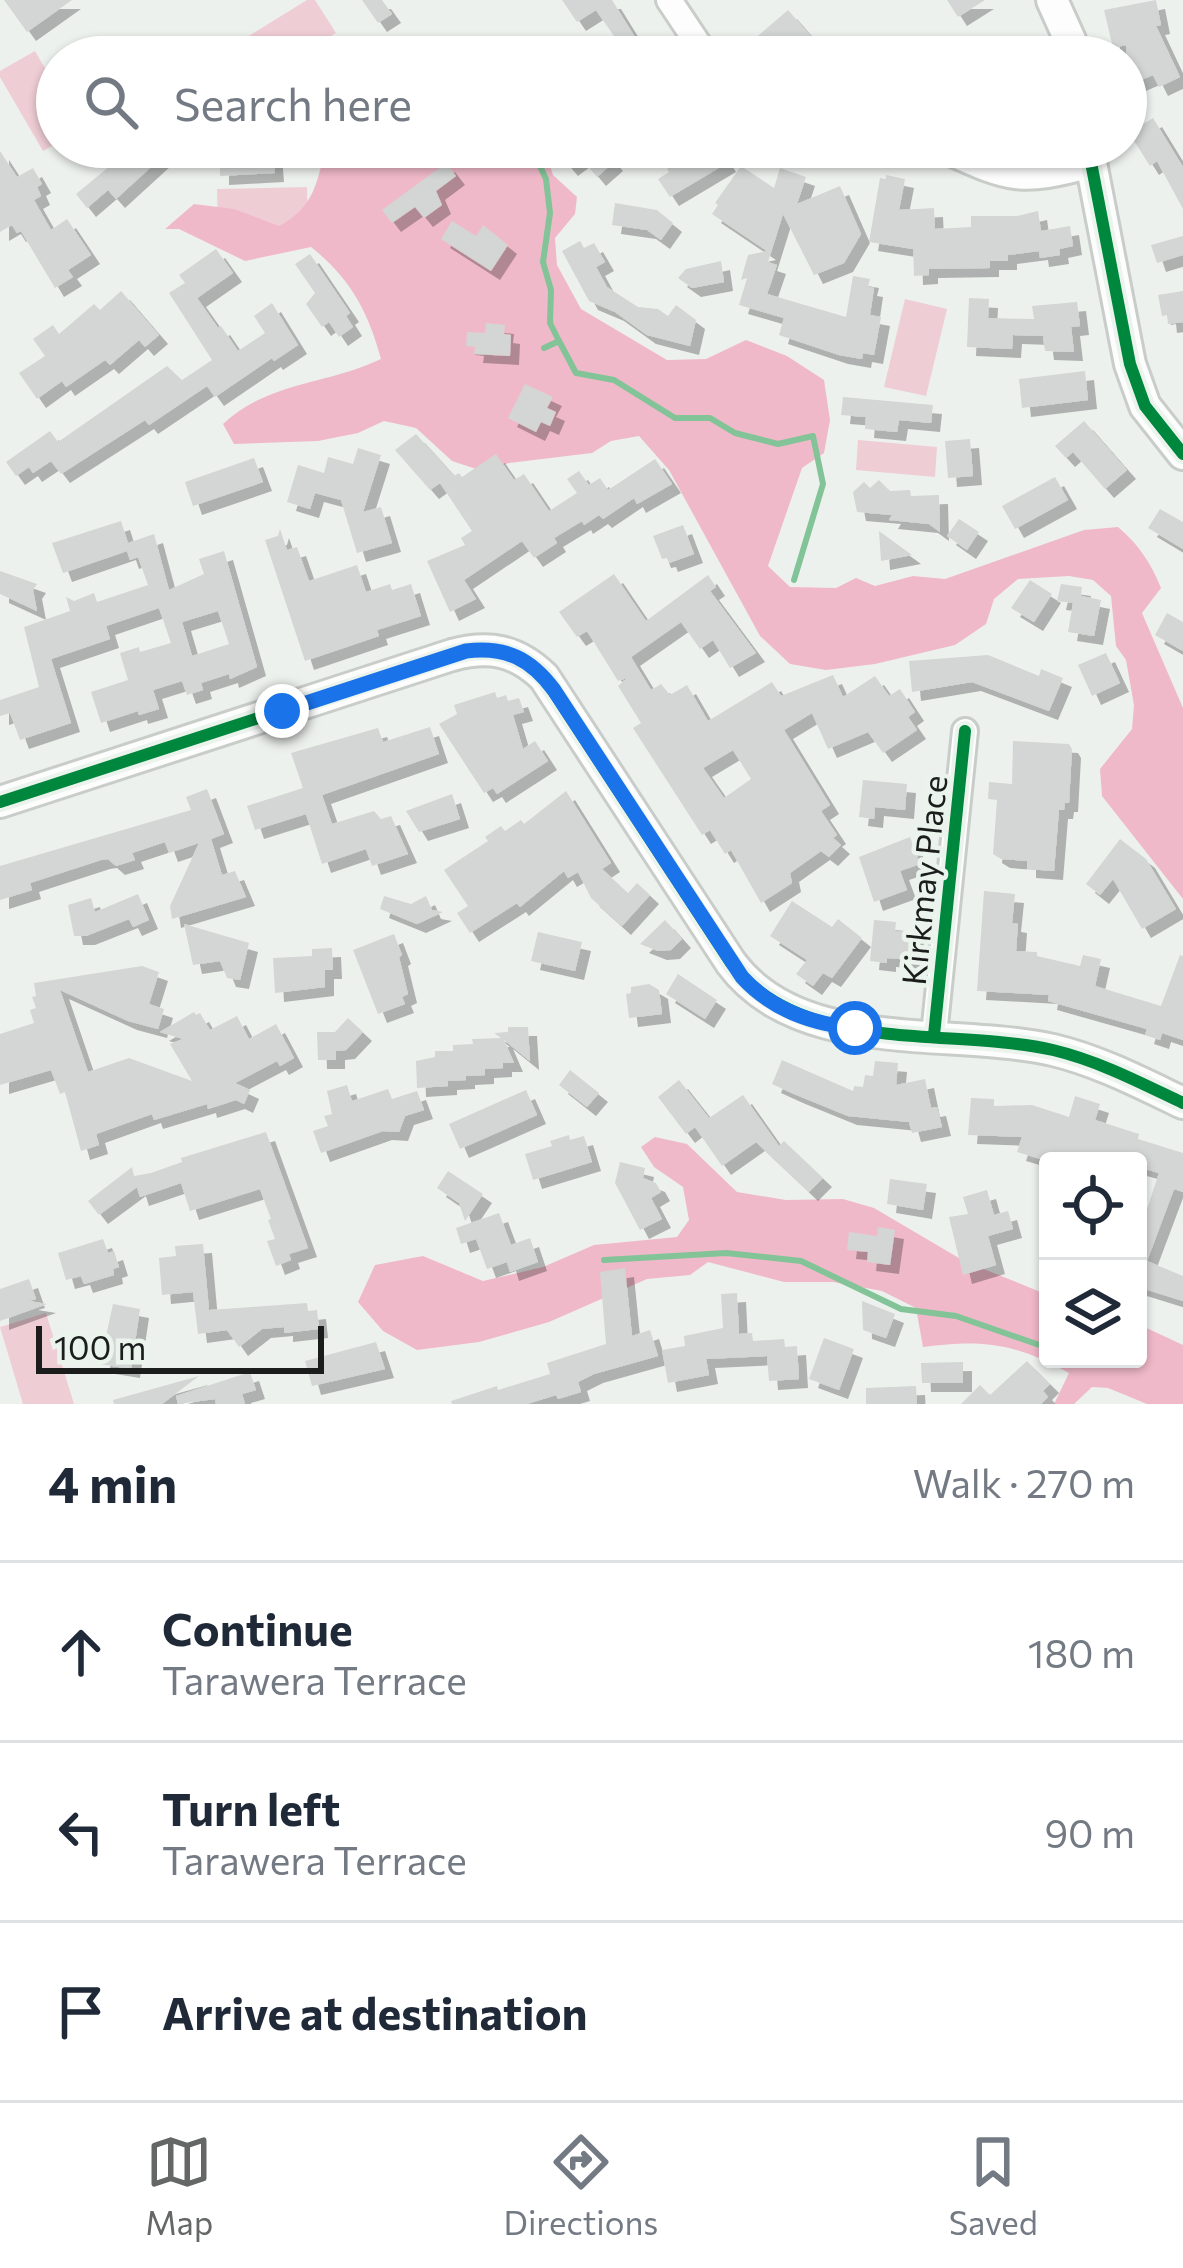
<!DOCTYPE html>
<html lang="en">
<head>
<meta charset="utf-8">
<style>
	:root { --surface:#fff; --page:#f2f2f3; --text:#1f2937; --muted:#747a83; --line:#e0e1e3; --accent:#646765 }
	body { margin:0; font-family:Commissioner,sans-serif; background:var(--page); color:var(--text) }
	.controls { position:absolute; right:36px; bottom:36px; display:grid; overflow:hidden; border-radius:12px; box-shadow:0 3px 9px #0004 }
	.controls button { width:108px; height:108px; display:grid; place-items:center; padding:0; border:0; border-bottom:3px solid var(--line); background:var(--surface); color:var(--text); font:60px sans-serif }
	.scale { position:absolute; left:36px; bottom:30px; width:288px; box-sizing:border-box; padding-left:12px; border:6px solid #1a1d1b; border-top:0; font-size:33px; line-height:42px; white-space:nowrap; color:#1a1d1b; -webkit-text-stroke:9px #ebf3ed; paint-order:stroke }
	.stop { position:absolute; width:36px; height:36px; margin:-27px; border:9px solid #1a73e8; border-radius:50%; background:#fff }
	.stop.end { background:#1a73e8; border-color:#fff; box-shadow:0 3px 12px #0008 }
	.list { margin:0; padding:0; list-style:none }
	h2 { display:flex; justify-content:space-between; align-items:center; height:156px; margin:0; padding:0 48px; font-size:51px }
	h2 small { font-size:39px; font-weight:400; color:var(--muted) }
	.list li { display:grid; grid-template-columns:78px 1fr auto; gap:36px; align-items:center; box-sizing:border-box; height:180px; padding:0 48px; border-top:3px solid var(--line) }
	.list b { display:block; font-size:45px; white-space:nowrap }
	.list p { margin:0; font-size:39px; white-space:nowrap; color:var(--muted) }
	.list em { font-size:39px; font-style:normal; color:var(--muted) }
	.icon { flex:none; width:66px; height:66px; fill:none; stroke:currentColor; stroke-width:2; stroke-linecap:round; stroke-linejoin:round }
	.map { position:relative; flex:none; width:1183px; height:1404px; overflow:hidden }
	.search { position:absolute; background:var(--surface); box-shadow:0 3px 9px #0004; left:36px; right:36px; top:36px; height:132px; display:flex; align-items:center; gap:30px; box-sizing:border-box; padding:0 42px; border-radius:66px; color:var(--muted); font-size:45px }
	.sheet { height:696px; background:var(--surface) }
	nav { display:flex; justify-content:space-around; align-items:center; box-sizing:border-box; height:168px; border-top:3px solid var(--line); background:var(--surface); font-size:33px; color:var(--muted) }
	nav a { display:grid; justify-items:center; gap:6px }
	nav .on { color:var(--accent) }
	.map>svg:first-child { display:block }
</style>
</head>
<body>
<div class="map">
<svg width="1183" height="1404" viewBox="0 0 1183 1404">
	<defs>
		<filter id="shadow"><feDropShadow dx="9" dy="9" stdDeviation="0" flood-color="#0004"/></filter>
	</defs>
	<rect width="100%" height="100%" fill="#edf1ee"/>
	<g fill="#efcdd5">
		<path d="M307,0H315L336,33L297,57H244L236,44Z"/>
		<path d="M35,51L57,89V143L43,151L0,77V71Z"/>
		<path d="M307,187L308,229L218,231L217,189Z"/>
		<path d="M905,299L947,309L926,396L884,387Z"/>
		<path d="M858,440L937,447L935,477L856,470Z"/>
		<path d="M46,1313L74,1404H23L0,1327Z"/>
	</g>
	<g fill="#f0b9c9">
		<path d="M383,147H544L553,175L577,197L575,214L555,238L557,265L581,309L667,360L706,359L746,340L787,356L824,380L830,420L824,453L802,468L768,566L790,587L836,588L856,578L875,586L913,576L945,579L1084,530L1118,527C1139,545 1151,563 1161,588L1142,613L1183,708V899L1102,796L1100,769L1132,729L1134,705L1126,660L1116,646L1111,596L1093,580L1069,576L1018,579L994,599L986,624L955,645L875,664L826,670L790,664L760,636L669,470L639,436L611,441L592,453L509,463L482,471L452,461L416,428L384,421L358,433L318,441L234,444L223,424C269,381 327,385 381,359C368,311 350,278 311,247L245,261L179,229H165L194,204L234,209L279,226C307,211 315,193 322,162Z"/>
		<path d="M655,1137L687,1144L737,1192L786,1200L843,1199L874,1208L964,1261L1048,1295V1359H1138V1324L1183,1345V1404H1147L1108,1388L1092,1387L1074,1404H1054L1069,1373C1014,1343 984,1339 923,1347L916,1308L882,1291L833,1282H784L708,1262L690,1275L647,1279L549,1322L479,1342L417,1350L383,1331L358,1302L375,1265L423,1256L483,1281L543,1267L594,1245L677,1237L689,1220L683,1187L654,1167L641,1147Z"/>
	</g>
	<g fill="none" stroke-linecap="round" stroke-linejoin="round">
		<g stroke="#82c497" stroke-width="6">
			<path d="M531,147L546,179L550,213L543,262L551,290L550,323L559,341"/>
			<path d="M544,348L559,341L576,373L614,380L675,418H710L735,433L778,444L813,436L823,484L794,580"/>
			<path d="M604,1260L726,1253L801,1261L901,1309L956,1316L1048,1348"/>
		</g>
	</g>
	<g fill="#d3d6d4" fill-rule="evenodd" filter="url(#shadow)">
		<path d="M4,0H72L27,32Z"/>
		<path d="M362,0H382L392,14L378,23Z"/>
		<path d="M562,0H612L641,47L634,51L638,57H594L618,42L596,10L577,22Z"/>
		<path d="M947,0H985L958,17Z"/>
		<path d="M1156,0L1161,25L1156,26L1180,77L1159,87L1153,75L1130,85L1126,76V45L1113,48L1104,10Z"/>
		<path d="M788,10L811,36L787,57H765L752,41Z"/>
		<path d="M201,36L214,57H167Z"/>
		<path d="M1153,118L1183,167V209L1157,161L1150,166L1129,133Z"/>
		<path d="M133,147H153L162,157L116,199L108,190L87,208L76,194Z"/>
		<path d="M211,147H273L275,173L220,176V163L212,164Z"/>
		<path d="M552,147H601L614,162L597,177L581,158L569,167Z"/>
		<path d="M680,147H717L727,163L670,197L658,179L669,172L667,169L675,164L673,161L684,154Z"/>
		<path d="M0,151L17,177L33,168L42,184L37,187L41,196L34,200L51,230L67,219L91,255L68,270L73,277L55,288L21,231L17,233L12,225L0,232Z"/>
		<path d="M446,163L456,176L436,191L442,205L424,218L415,207L392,223L382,210Z"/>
		<path d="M741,166L774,188L780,168L806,177L797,204L840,186L861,234L844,263L814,275L783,214L768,262L777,265L767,294L846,317L853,276L870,279L868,287L874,288L870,315L881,317L874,355L863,353L862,359L839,355L779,335L784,318L739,305L747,278L741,280L748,255L767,251L712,214L718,205L715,203Z"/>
		<path d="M886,175L905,179L899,210L934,208L935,229L971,227V216H1017L1038,211L1041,231L1070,226L1073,246L1059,249L1060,255L1040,258L1039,251L1008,255V261H990V268L929,269V275L914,276L913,249L869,242L880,178L886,179Z"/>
		<path d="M615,203L657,210L673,223L661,240L647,230L612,225Z"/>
		<path d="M452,221L476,236L483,225L508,245L491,271L441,239Z"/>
		<path d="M1183,236V255L1157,263L1151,245Z"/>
		<path d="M580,241L584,248L594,243L605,262L596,267L607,287L638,307L658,309L668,316L676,305L696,320L690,346L647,335L615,312L589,301L562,251Z"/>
		<path d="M216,249L233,273L197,298L218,328L221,326L238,351L265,333L254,316L272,303L298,345L274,361L272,358L215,397L207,386L149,425L145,420L61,474L51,461L33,473L29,467L16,476L6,462L50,431L58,442L167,366L182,380L212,360L169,293L185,283L179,275Z"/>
		<path d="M310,254L350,313L346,316L353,327L339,337L329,322L322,327L306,304L315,293L295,264Z"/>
		<path d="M721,261L724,282L692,288L678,278L686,269Z"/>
		<path d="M121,291L159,335L145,347L139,340L110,365L105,360L66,387L62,381L37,399L19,373L45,356L33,339L53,325L59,334L94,304L100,310Z"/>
		<path d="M1183,291V322L1168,324L1167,315L1162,316L1158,295Z"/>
		<path d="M969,298L989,299L988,318L1034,319L1032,306L1077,302L1080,326L1071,327L1074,352L1045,351L1043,336L1013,335L1012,349L967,347Z"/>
		<path d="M486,323L505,325L504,334L511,335L510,356L474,354L475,347L466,346L467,332L485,333Z"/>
		<path d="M1085,371L1088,400L1022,408L1019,379Z"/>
		<path d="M525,384L553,397L547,408L556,412L550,426L541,422L536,432L508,418Z"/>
		<path d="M843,397L933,405L931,423L899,420L897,432L865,429L866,417L841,415Z"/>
		<path d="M1084,421L1127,470L1105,489L1073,452L1066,458L1055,446Z"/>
		<path d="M416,434L454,476L459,473L462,477L496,454L514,480L524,474L549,511L577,493L567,479L579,471L589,485L600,478L608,490L655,459L672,484L637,504L634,498L603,519L599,515L584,525L582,521L554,538L557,543L534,558L522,541L464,580L476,599L450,612L427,561L465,545L461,538L472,531L440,483L430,490L395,450Z"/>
		<path d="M970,439L973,476L948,478L945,441Z"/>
		<path d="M358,448L381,455L363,512L381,507L392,543L357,553L341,500L315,493L310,509L287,502L298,465L324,473L328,457L353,464Z"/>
		<path d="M254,458L263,482L193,506L185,482Z"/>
		<path d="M1055,477L1068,500L1015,529L1002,506Z"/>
		<path d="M879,480L890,491L910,490L911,496L939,495L940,532L929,524L889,520L892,515L857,512L853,492L864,482L870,488Z"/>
		<path d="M1160,509L1183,522V549L1148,528Z"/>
		<path d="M959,519L979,532L967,550L947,536Z"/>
		<path d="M121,521L128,543L154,534L169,590L204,574L199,559L224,551L257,667L230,679L229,674L201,683L203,690L187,695L182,681L153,690L159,709L139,715L138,711L101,723L91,692L128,680L120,653L139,647L140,652L171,643L159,608L106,626L110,639L51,659L71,723L20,740L10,713L0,716V700L39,687L24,627L70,611L66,597L74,601L94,593L97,602L148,585L138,557L130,560L127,551L63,573L52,543ZM218,611L229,644L192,656L182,622Z"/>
		<path d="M683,525L694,554L669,563L667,558L662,559L653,536Z"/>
		<path d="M280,529L287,550L297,547L309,581L357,565L366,592L390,584L392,590L411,584L421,616L377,630L379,636L305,661L265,540L278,536Z"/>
		<path d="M879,531L912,555L881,561Z"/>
		<path d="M0,571L37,584L33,590L37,611L0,594Z"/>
		<path d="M614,574L646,621L708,575L716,587L710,591L756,653L730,668L713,640L700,649L681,622L631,657L651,690L661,684L670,695L687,685L708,721L772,682L781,696L833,675L843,697L875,676L889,696L900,689L915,712L908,717L917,730L883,753L868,732L828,749L812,713L784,730L830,805L821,811L837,835L833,838L841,845L829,857L821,851L790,873L792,883L761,903L731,850L725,854L710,830L702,835L633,728L641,723L618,686L627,678L618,681L587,631L577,637L559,612ZM733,750L751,779L724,798L703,768Z"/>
		<path d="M1030,580L1052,594L1034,622L1011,608Z"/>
		<path d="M1061,584L1082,587L1081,596L1101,600L1094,636L1068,632L1073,603L1057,601Z"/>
		<path d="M1167,613L1183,622V651L1155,635Z"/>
		<path d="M1106,653L1120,683L1092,696L1078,665Z"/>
		<path d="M988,655L1039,676L1041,669L1063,678L1049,711L972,682L912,692L909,661Z"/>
		<path d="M495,692L497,698L506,695L508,701L519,698L524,712L513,715L523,749L535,741L548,761L497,794L493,788L484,793L439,724L457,714L454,705Z"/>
		<path d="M430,727L439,754L322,795L332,824L374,811L381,819L391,816L408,854L372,866L366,849L322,864L306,814L255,830L247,806L303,788L291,753L378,728L383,742Z"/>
		<path d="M1013,741L1069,744L1072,749L1069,803H1065L1064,810H1059L1054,871L1027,869V861L1001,859L993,854L997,800L988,799L989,782L1012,784Z"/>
		<path d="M863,780L907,784L905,810L875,807L874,819L859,817Z"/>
		<path d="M207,789L224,834L211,839L222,875L235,871L246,897L172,919L170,906L199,843L169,853L165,842L132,853L135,860L116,866L108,859L101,860L30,883L32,890L0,900V866L191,810L186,797Z"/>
		<path d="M566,791L611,863L602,869L628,893L637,883L650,895L622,926L591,898L578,872L568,878L564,871L520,907L517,903L470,933L457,913L468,906L444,870L488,841L485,837L501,826L505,831L521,820L524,824Z"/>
		<path d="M452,794L460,819L419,832L406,811Z"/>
		<path d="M910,837L920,864L900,871L907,890L874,902L859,857Z"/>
		<path d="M1120,839L1146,859L1176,909L1142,929L1113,879L1100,895L1086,884Z"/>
		<path d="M984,891L1015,894L1012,923L1018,924L1016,951L1037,952V956L1080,966L1083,955L1101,959L1095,986L1161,1006L1180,955L1183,956V1040L1162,1033L1160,1040L1145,1035L1147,1029L1048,1001L1049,995L977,991Z"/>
		<path d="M138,894L149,920L133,927L129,919L86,936H74L68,905L91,898L95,912Z"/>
		<path d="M384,896L411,904L426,896L432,910L443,912L417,924L380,909Z"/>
		<path d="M792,901L832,927L838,919L862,938L832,978L823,973L813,986L796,974L807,960L770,936Z"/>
		<path d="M665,920L682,939L671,950L658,951L640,944Z"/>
		<path d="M874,920L896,922L895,931L915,933L912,960L887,958V963L870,961Z"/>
		<path d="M184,924L249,943L240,980L227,978L220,961L193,965Z"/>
		<path d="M538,932L582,942L575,971L531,961Z"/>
		<path d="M394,934L402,955L399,957L408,994L402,997L405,1004L378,1014L353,950Z"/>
		<path d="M332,948L333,970H325V987L275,993L273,958L312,956V949Z"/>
		<path d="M142,966L159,972L149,1004L164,1009L158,1029L128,1021L60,990L88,1072L129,1058L192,1081L170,1044L183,1039L160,1032L194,1012L196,1015L200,1013L210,1030L237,1016L249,1039L276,1024L294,1058L280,1066L277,1061L235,1083L250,1090L244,1104L236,1100L208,1109L207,1104L154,1120L152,1114L96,1134L99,1145L81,1151L65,1092L60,1094L51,1070L0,1085V1034L34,1023L30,1010L36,1008L32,997L36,996L34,983Z"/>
		<path d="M678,974L717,1000L705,1019L666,994Z"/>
		<path d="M649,984L659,990L662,1014L629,1018L626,994L631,993V987Z"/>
		<path d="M348,1018L363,1032L346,1050L336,1051V1060H318L317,1032H335Z"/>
		<path d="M508,1027H528L530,1061L504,1040L514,1063H503V1068L485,1069V1075L466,1076V1080L448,1081V1086L417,1088L416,1061L435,1057V1051H453V1045L473,1044L472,1039L501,1038L494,1033L508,1032Z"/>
		<path d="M782,1060L853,1091L854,1086L863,1087L865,1075L873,1076L875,1061L898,1063L896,1085L925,1079L931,1108L937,1107L942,1127L912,1133L909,1122L848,1116L794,1094L772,1084Z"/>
		<path d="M570,1070L599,1093L587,1107L559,1085Z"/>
		<path d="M679,1080L709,1118L743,1095L779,1146L784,1141L823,1178L809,1192L756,1142L722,1166L695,1127L686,1134L658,1097Z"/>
		<path d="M347,1085L352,1101L388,1089L392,1099L417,1091L424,1110L405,1116L399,1132L383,1131L321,1153L313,1131L328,1126L324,1116L332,1114L327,1091Z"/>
		<path d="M526,1090L537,1115L460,1149L449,1124Z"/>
		<path d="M1075,1096L1100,1104L1095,1120L1139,1134L1138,1139L1183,1153V1192L1174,1189L1147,1261L1183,1276V1301L1138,1287V1236L1159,1173L1138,1167V1161H1112L1085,1152L1082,1161H1047L1017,1152L1022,1137L968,1135L971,1098L994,1099V1106L1032,1105L1069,1117Z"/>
		<path d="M266,1132L308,1248L289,1254L291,1260L276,1266L267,1241L275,1239L268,1220L271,1219L260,1189L190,1211L181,1183L140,1197L135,1181L137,1187L99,1215L88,1201L132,1167L134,1176L151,1173L182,1162L181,1158Z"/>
		<path d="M569,1135L570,1140L584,1136L592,1162L533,1180L525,1154L552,1146L550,1141Z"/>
		<path d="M620,1162L645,1168L643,1178L656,1183L661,1192L651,1198L662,1219L640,1230L615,1183Z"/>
		<path d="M448,1171L483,1194L465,1221L459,1203L437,1188Z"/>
		<path d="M890,1179L927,1184L923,1210L887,1204Z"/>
		<path d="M987,1190L994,1215L1008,1211L1013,1229L988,1236L996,1265L963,1275L949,1217L968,1214L963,1197Z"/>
		<path d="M499,1213L511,1245L530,1238L538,1262L510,1272L507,1262L487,1269L476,1239L461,1244L456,1228Z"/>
		<path d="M878,1227L895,1230L890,1265L867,1262L868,1252L847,1250L849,1232L877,1236Z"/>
		<path d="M103,1239L108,1253L114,1251L119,1267L113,1269L114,1275L84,1284L81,1276L66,1280L58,1253Z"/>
		<path d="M203,1244L209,1310L307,1303L308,1311L317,1310L319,1329L284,1333V1327L262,1329L239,1347L227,1330L198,1334L193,1292L162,1295L159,1258L176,1256L175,1246Z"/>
		<path d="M625,1268L632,1336L650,1330L658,1356L594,1374L578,1382L581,1392L558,1399L556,1395L527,1404H452L451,1401L497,1386L498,1390L550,1374L547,1363L606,1344L600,1272Z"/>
		<path d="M29,1279L36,1299L29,1301L47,1304L0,1321V1289Z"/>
		<path d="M737,1293L739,1334L752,1333L753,1341L784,1339L785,1347L797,1346L799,1379L769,1381L767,1356L706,1359L709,1375L668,1383L662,1350L685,1346L684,1336L723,1328L721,1294Z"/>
		<path d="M862,1301L895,1314L886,1338L863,1330Z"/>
		<path d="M113,1304L140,1309L131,1369L100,1364Z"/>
		<path d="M824,1338L854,1349L839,1390L809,1379Z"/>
		<path d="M376,1342L385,1369L312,1386L305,1361Z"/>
		<path d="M1027,1361L1050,1384L1043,1391L1048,1397L1041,1404H961L980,1385L990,1395Z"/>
		<path d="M963,1362V1383H922L921,1363Z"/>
		<path d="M250,1372L256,1390L242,1394L245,1404H216L215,1399L178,1404L176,1396Z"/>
		<path d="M199,1376L162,1404H114L113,1400Z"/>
		<path d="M916,1386L917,1404H866V1388Z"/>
	</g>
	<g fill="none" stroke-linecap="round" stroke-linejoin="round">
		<g stroke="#c9cdca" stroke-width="30">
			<g id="minor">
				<path d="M669,0L707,57"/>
				<path d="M937,147C1006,178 1016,186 1091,165"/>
				<path d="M934,1035L965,731"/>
			</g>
		</g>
		<g stroke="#c9cdca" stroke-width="36">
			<g id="tertiary">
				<path d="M1052,0L1070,40L1073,57"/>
				<path d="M1088,147L1130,364L1145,406L1183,454"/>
				<path d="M0,802L452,655C489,645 516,650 544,677L731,963C800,1056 950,1027 1053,1050C1099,1061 1141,1083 1183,1103"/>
			</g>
		</g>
		<use href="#minor" stroke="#fcfdfc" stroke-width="24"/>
		<use href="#tertiary" stroke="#fcfdfc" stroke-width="30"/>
		<g stroke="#ebf3ed" stroke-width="20">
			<g id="cycleway">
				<path d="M1088,147L1130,364L1145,406L1183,454"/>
				<path d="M0,802L452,655C489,645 516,650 544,677L731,963C800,1056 950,1027 1053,1050C1099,1061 1141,1083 1183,1103"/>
				<path d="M934,1035L965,731"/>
			</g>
		</g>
		<use href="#cycleway" stroke="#00873e" stroke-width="12"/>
	</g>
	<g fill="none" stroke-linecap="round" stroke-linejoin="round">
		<path stroke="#1a73e8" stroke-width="15" d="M282,711L466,651C506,646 531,659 554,690L742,977C772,1010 811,1024 855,1028"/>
	</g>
	<g text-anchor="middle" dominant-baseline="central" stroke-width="9" stroke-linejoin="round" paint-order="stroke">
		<g font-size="33" fill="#1a1d1b" stroke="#ebf3ed">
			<text transform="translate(923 880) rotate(-84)">Kirkmay Place</text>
		</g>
	</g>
</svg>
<div class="controls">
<button><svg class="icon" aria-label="locate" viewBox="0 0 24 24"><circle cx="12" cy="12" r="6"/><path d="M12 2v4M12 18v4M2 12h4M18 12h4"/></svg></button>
<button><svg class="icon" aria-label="layers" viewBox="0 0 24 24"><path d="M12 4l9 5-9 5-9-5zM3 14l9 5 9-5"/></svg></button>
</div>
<div class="scale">100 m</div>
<div class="stop" style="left:855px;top:1028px"></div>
<div class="stop end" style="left:282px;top:711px"></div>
<div class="search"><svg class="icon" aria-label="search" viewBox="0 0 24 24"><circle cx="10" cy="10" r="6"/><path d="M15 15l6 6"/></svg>Search here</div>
</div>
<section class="sheet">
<h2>4 min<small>Walk · 270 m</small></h2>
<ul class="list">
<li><svg class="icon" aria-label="ahead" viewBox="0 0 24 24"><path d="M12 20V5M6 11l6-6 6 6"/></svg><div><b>Continue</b><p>Tarawera Terrace</p></div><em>180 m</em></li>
<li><svg class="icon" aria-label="left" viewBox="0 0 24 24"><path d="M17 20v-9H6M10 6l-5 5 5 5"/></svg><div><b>Turn left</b><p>Tarawera Terrace</p></div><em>90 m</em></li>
<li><svg class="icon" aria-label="arrive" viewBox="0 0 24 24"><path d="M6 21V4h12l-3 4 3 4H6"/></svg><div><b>Arrive at destination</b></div></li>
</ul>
</section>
<nav>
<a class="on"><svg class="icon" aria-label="map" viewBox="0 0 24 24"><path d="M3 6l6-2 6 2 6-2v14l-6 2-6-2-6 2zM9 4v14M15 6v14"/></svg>Map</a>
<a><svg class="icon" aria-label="directions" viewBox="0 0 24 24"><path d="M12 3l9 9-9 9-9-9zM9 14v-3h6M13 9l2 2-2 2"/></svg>Directions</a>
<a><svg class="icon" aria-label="saved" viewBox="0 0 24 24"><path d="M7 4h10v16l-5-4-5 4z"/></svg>Saved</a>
</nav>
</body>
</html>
